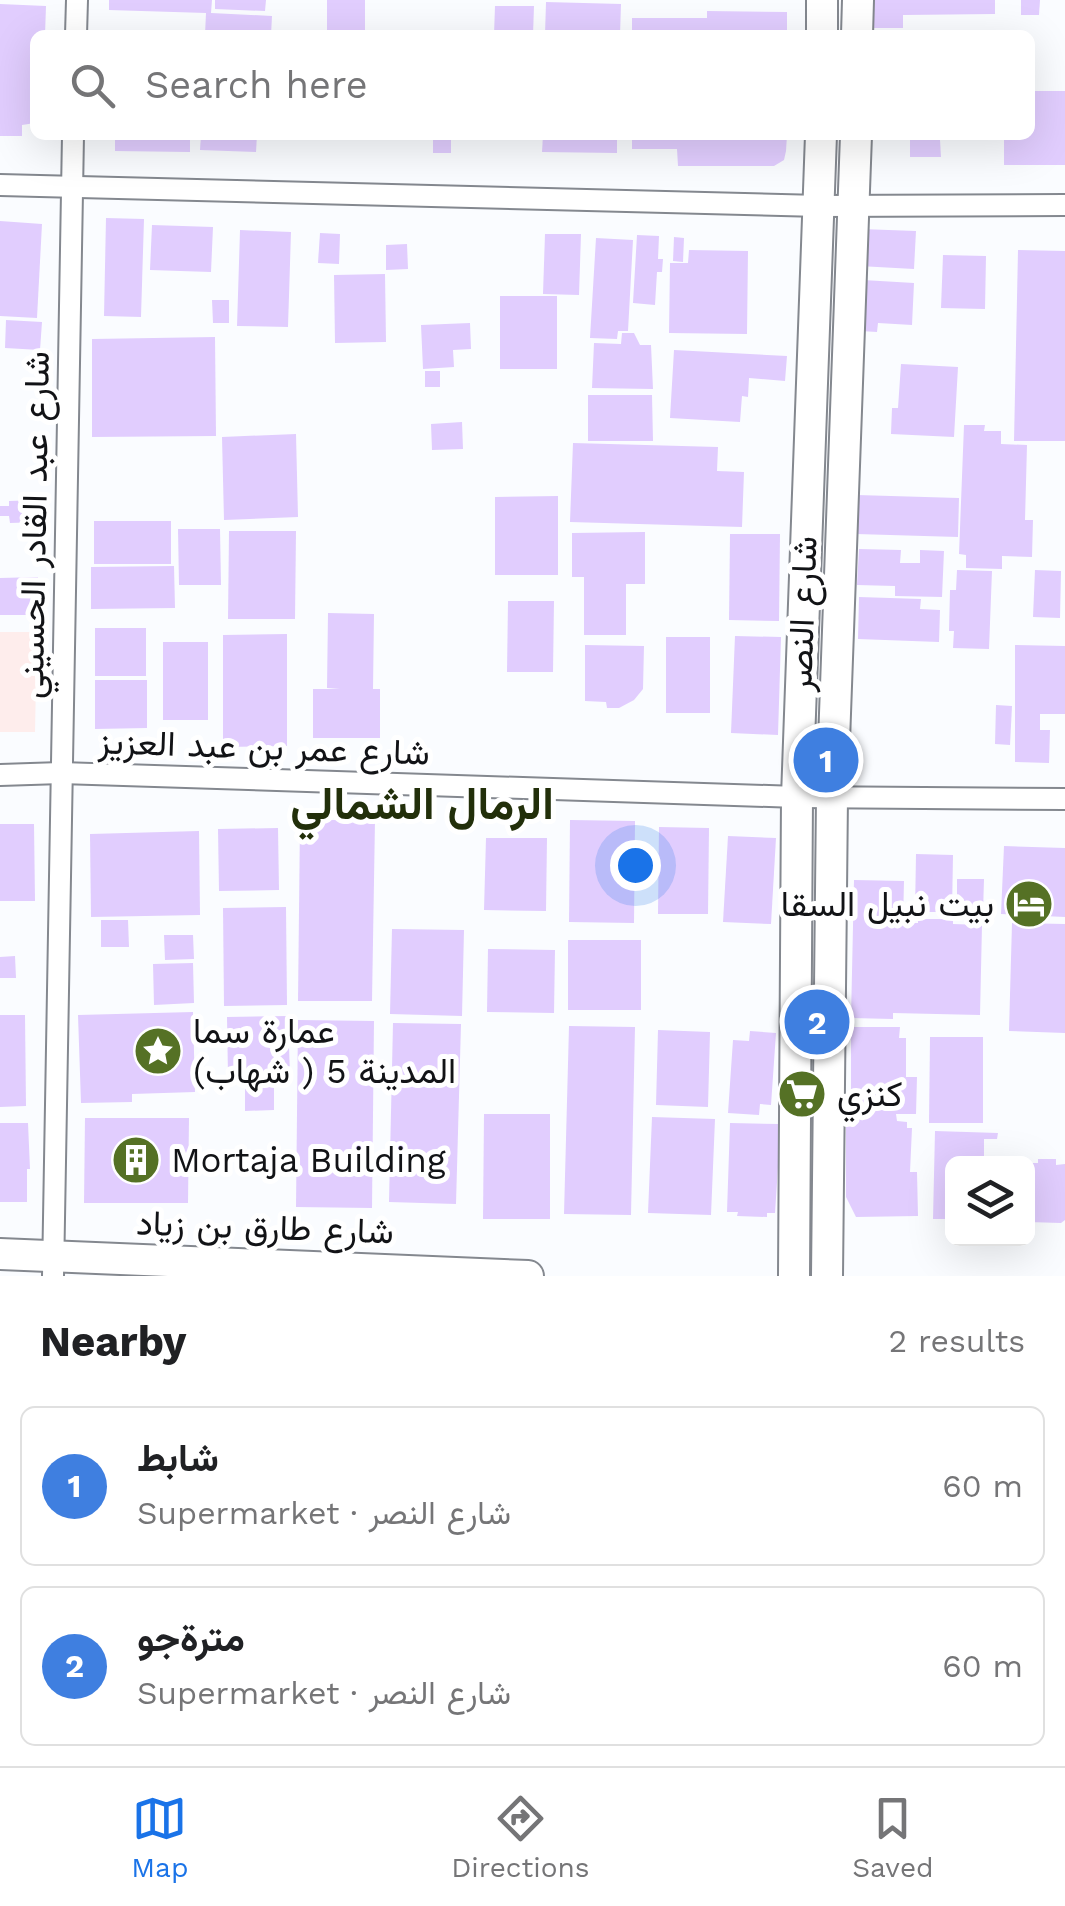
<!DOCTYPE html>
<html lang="en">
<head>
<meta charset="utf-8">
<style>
	:root { --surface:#fff; --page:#f2f2f2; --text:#202124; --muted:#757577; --line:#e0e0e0; --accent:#1a73e8 }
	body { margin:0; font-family:"Work Sans",Vazirmatn,sans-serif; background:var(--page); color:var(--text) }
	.controls { position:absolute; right:30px; bottom:30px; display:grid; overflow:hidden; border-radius:15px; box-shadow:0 10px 40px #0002 }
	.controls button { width:90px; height:90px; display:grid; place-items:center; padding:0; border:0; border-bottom:2px solid var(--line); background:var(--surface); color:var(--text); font:50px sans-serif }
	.you { position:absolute; left:635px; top:865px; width:35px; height:35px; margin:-25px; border:8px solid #fff; border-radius:50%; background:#1a73e8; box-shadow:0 0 0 15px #1a73e833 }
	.badge { display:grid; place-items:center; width:65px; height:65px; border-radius:50%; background:var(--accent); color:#fff; font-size:32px; font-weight:700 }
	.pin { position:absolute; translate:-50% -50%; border:5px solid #fff; box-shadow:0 2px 10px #0006 }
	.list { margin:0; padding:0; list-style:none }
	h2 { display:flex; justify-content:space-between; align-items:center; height:130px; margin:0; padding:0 40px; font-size:42px }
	h2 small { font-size:32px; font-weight:400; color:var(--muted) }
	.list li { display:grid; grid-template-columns:65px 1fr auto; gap:30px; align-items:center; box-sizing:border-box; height:160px; margin:0 20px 20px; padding:0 20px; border:2px solid var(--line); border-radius:15px }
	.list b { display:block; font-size:38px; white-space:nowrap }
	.list p { margin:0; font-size:32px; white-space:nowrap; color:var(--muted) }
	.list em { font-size:32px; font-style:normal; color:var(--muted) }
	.icon { flex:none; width:55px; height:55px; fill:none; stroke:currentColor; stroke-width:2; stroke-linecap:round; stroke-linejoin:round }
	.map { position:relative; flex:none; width:1065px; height:1276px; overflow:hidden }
	.search { position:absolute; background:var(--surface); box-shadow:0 10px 40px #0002; left:30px; right:30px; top:30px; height:110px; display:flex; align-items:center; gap:25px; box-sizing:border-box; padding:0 35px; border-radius:15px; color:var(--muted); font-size:38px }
	.sheet { height:490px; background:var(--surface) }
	nav { display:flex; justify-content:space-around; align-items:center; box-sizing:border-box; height:140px; border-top:2px solid var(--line); background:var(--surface); font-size:28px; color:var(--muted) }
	nav a { display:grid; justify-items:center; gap:5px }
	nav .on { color:var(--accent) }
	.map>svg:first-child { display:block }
</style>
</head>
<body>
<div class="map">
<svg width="1065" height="1276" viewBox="0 0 1065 1276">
	<rect width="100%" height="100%" fill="#fafcff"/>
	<path fill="#feedec" d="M0,632H37L35,732H0Z"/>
	<g fill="#e1cdfe">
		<path d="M109,0H212L211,13L272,16L271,35H205L206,13L109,10Z"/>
		<path d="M215,0H266L265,11L215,9Z"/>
		<rect x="327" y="0" width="38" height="35"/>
		<path d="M868,0H995V14L903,15V28H868Z"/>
		<path d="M1021,0H1040L1039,15H1021Z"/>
		<path d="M546,2L621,4L620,35H545Z"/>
		<path d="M0,4L46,6L45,35H35V123L22,125V136H0Z"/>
		<path d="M495,6H534L533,35H494Z"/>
		<path d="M707,11L787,12V35H632V18H707Z"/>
		<path d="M1030,91H1065V165H1004V135H1030Z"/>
		<path d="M115,135H190V152L115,151Z"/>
		<path d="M201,135H257L256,152L200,150Z"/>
		<rect x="433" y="135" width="18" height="18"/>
		<path d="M543,135H617V153L542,152Z"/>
		<path d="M632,135H787L786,151L784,160L774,166H678L677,149H632Z"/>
		<path d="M910,140H940L941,157H910Z"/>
		<path d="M106,218L144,219L141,317L104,316Z"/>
		<path d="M0,221L42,224L37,318L0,316Z"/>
		<path d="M152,225L213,227L211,272L150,270Z"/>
		<path d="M861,229L916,231L914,269L859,266Z"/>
		<path d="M240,230L291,232L288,327L237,326Z"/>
		<path d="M320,233L340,234L339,264L318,263Z"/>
		<path d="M545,234H581L579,295L543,294Z"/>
		<path d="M637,235L659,236L658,259H663L662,272H657L655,305L633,303Z"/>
		<path d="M674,237L684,238L683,262L673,261Z"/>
		<path d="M596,238L633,240L628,331H618L617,339L590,338Z"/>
		<path d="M407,244L408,269L386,270V245Z"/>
		<path d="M689,250L748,251L747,334L669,333L670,263H688Z"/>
		<path d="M1018,250L1065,251V441H1014Z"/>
		<path d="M943,255L986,256L985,309L941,308Z"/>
		<path d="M385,274L386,342L335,343L334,275Z"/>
		<path d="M863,280L914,283L912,325L878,323L877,332L860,331Z"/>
		<rect x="500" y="296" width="57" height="73"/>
		<path d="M212,300H229V323H213Z"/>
		<path d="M6,320L42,322L40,350L5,348Z"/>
		<path d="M470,323L471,349L453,350L454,367L423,369L421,325Z"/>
		<path d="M622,333H634L640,345H651L653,389L592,388L594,343L621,344Z"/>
		<path d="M215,337L216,436L92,437V339Z"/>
		<path d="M674,350L787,356L785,381L749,378L748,397L742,396L740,422L670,418Z"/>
		<path d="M901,364L958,367L954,437L891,434L892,408H898Z"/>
		<rect x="425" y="371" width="15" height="16"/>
		<path d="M588,395H652L653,441H588Z"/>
		<path d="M462,422L463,449L432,450L431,424Z"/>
		<path d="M964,425H985L984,431H1001V444L1027,445L1025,520H1033L1032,557L1002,556V569L966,568V555L959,554Z"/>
		<path d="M296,434L298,517L224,520L222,437Z"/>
		<path d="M573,443L718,447L717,471L744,472L742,527L570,522Z"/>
		<path d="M857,495L959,498L958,537L856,534Z"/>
		<path d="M558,496V575H495V497Z"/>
		<path d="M40,500V522L10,523L9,516H0V506H9V501Z"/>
		<rect x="94" y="521" width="77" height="43"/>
		<path d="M178,529H220L221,585H179Z"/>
		<path d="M229,531H296L295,619H228Z"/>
		<path d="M645,532V584H626V635H584V577H572V533Z"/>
		<path d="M730,534H780L779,621L729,620Z"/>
		<path d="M859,549L901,550L900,563H920V550L944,551L942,597L895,596V586L857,585Z"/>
		<path d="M174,566L175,608L91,609V567Z"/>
		<path d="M957,570L992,571L989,649L953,648L954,631H949L950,590H956Z"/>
		<path d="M1035,570L1061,571L1060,618L1033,617Z"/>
		<path d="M38,577V615H0V578Z"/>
		<path d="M859,597L921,599L920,609L940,610L939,642L858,639Z"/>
		<path d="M508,601H554L553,672H507Z"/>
		<path d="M328,613L374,614L373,689H380V738H313V689H340L327,688Z"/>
		<rect x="95" y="628" width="51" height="48"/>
		<path d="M287,634V746L223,747V635Z"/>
		<path d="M735,636L781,637L778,735L731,733Z"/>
		<rect x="666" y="637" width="44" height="76"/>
		<rect x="163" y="642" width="45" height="78"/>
		<path d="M585,645L644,646L643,689L634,700L619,708H607L606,702L585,701Z"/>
		<path d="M1015,645L1065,646V714H1040V730H1050L1049,763L1015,762Z"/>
		<path d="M95,680H147V728L95,729Z"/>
		<path d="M996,705L1012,706L1010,745L995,744Z"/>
		<path d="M300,820H375L372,1001H298Z"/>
		<path d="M570,820L635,821L634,923L569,922Z"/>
		<path d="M0,824H34L35,901H0Z"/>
		<path d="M659,827L709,828L708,914H658Z"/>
		<path d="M278,828L279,890L219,891L218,829Z"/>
		<path d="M199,831L200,915L91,917L90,834Z"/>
		<path d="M728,836L776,838L771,924L723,922Z"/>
		<path d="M486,838H547L546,911L484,910Z"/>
		<path d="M1004,846L1065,848V917L1001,914Z"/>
		<path d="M916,854L953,855L952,912H915Z"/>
		<path d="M957,879H984L983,913L957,912Z"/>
		<path d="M854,880L904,881L903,923H918V919H953V924L982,925L980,1015L893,1013V1019L851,1018Z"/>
		<path d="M286,907L287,1005L224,1006L223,908Z"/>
		<path d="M101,920H128L129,947H101Z"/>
		<path d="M1012,923L1065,924V1033L1009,1031Z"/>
		<path d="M392,929L464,930L462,1016L390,1014Z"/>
		<path d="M164,935H193L194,959L165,960Z"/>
		<rect x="568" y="940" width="73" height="70"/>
		<path d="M488,949L555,950L554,1013L487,1012Z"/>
		<path d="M15,956L16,978H0V957Z"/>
		<path d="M193,963L194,1003L154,1005L153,964Z"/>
		<path d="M193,1012L195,1092L132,1094V1102L81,1103L78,1015Z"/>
		<path d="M0,1015H25L26,1106L0,1107Z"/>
		<path d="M288,1016L290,1076L228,1077L227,1017Z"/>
		<path d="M298,1020L374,1021L372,1208L296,1207Z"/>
		<path d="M393,1023L461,1024L456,1204L389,1202Z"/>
		<path d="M569,1026L635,1027L631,1215L564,1214Z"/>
		<path d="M851,1027H900L899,1038H906V1077H917L916,1114H896L897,1121L907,1122V1128H912L910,1172H917L918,1216L856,1217L846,1197V1120H851Z"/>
		<path d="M658,1030L710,1032L708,1107L656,1105Z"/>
		<path d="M750,1031L776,1033L771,1105L760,1104L759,1115L728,1113L733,1040L749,1041Z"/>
		<path d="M930,1037H983V1123H929Z"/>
		<path d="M274,1087V1110L245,1111V1088Z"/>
		<path d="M484,1114H550V1219H483Z"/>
		<path d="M652,1117L715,1119L711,1215L648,1213Z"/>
		<path d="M85,1118H189L188,1203H84Z"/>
		<path d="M0,1123H28L30,1169H27V1202H0Z"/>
		<path d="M730,1123L779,1124L782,1167H778L775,1213H767V1217L737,1216L738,1212H727Z"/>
		<path d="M935,1131L998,1133L997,1139H984V1164H952V1219H933Z"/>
		<path d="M1038,1159H1056V1165L1065,1164V1220L1061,1223L1028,1222V1163H1038Z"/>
	</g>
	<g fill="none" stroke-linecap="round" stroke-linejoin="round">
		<g stroke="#84888f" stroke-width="24">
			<g id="minor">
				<path d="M76,35L77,0"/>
				<path d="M0,185L820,206L1065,205"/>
				<path d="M0,775L61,773L797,797L1065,799"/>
				<path d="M53,1276L73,135"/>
			</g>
		</g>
		<g stroke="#84888f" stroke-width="34">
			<g id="secondary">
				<path d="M822,35V0"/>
				<path d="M857,35L858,0"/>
				<path d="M0,1254L528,1276"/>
				<path d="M794,1276L797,797L821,135"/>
				<path d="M827,1276L832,796L856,135"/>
			</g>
		</g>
		<use href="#minor" stroke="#fff" stroke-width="20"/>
		<use href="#secondary" stroke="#fff" stroke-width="30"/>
	</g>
	<defs>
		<g id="hotel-disc" transform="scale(2.5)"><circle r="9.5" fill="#557125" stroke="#fff"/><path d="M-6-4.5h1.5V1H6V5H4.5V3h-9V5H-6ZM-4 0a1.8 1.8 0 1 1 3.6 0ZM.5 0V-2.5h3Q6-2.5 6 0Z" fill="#fff"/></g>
		<g id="sight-disc" transform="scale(2.5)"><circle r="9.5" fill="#557125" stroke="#fff"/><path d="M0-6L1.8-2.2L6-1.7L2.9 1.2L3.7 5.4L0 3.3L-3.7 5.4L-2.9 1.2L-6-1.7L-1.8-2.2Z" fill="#fff"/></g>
		<g id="supermarket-disc" transform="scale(2.5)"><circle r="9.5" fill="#557125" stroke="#fff"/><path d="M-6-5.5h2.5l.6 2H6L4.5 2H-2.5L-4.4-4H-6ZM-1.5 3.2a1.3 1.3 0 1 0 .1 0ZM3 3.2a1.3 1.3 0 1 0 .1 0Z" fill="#fff"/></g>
		<g id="building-disc" transform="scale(2.5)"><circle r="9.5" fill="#557125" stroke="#fff"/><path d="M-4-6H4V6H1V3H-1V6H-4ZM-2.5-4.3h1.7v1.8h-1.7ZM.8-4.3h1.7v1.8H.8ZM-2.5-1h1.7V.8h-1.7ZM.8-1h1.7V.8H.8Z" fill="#fff"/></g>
	</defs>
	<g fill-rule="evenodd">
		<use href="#hotel-disc" x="1029" y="904"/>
		<use href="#sight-disc" x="158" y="1051"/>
		<use href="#supermarket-disc" x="802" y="1094"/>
		<use href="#building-disc" x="136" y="1160"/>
	</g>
	<g text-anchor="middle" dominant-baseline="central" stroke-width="10" stroke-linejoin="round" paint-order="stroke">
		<g font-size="35" fill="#121316" stroke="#fff">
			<text transform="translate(34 525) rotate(-89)">شارع عبد القادر الحسيني</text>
			<text transform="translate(802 614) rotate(-88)">شارع النصر</text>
			<text transform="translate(264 747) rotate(2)">شارع عمر بن عبد العزيز</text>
			<text transform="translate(265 1227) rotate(2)">شارع طارق بن زياد</text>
		</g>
		<g font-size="35" fill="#121316" stroke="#fff" text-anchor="start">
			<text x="994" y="904" text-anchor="end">بيت نبيل السقا</text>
			<text x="193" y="1031">عمارة سما<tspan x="193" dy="40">المدينة 5 ( شهاب)</tspan></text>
			<text x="837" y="1094">كنزي</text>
			<text x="171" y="1160">Mortaja Building</text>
		</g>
		<g font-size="45" font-weight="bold" fill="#222f0a" stroke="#fff">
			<text x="422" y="803">الرمال الشمالي</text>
		</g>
	</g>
</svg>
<div class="controls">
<button><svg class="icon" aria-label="layers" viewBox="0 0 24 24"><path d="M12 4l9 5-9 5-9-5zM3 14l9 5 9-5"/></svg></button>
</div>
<div class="you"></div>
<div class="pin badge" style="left:826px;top:760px;background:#3f7fe0">1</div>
<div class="pin badge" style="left:817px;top:1022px;background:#3f7fe0">2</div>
<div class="search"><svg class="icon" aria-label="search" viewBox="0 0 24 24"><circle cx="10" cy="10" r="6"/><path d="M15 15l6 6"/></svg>Search here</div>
</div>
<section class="sheet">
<h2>Nearby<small>2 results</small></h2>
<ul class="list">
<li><span class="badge" style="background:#3f7fe0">1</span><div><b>شابط</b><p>Supermarket · شارع النصر</p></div><em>60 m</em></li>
<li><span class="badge" style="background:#3f7fe0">2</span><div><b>مترةجو</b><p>Supermarket · شارع النصر</p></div><em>60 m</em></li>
</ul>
</section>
<nav>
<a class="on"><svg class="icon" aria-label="map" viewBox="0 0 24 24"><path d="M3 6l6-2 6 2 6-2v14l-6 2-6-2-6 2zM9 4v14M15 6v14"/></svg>Map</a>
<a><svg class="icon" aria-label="directions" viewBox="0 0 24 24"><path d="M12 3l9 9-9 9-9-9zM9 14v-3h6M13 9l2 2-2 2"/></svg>Directions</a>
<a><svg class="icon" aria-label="saved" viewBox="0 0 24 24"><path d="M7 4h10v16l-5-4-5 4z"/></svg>Saved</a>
</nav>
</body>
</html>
